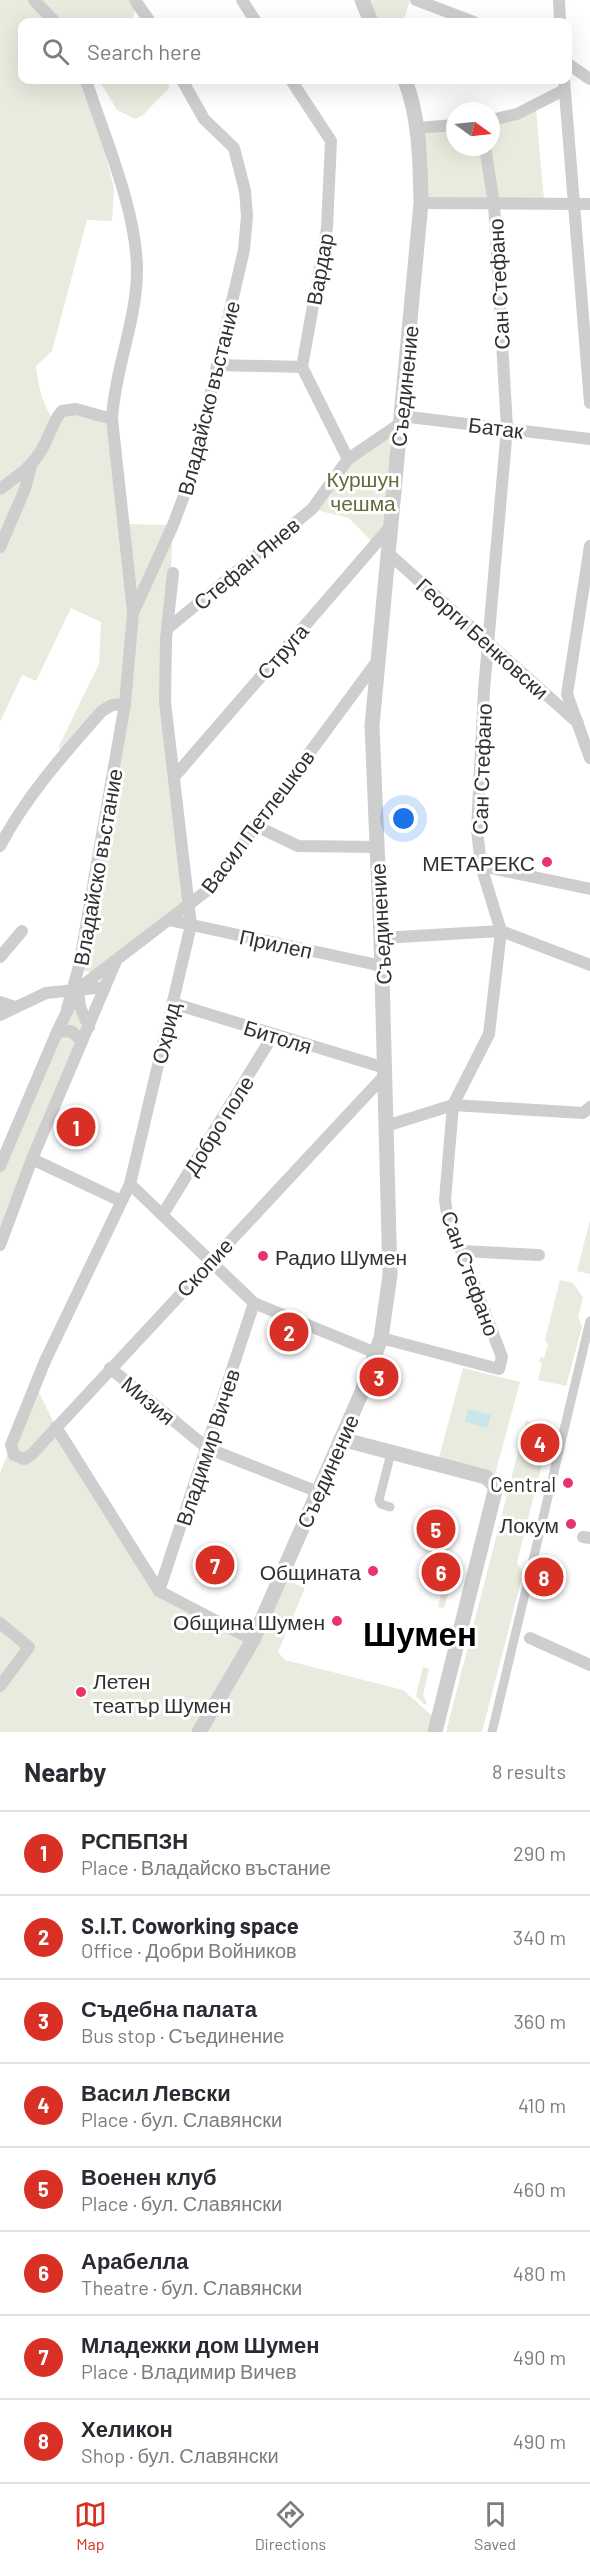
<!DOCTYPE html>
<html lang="en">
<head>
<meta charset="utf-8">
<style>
	:root { --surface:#fff; --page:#f2f2f3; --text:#2b2b33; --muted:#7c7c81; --line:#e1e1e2; --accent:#d93025 }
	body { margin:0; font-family:Barlow,sans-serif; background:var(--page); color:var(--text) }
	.compass { position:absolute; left:446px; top:102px; width:54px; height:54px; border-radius:50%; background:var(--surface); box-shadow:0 6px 24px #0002; rotate:105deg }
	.you { position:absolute; left:404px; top:819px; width:21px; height:21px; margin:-15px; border:4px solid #fff; border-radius:50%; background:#1a73e8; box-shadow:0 0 0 9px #1a73e833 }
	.badge { display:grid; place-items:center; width:39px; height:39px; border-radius:50%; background:var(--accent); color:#fff; font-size:20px; font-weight:700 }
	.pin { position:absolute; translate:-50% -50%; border:3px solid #fff; box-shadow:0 2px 6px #0006 }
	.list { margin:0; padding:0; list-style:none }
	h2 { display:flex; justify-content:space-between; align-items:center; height:78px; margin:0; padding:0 24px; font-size:26px }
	h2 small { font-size:20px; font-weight:400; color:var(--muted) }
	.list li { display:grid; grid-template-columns:39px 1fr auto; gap:18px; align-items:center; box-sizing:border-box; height:84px; padding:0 24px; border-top:2px solid var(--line) }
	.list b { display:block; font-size:22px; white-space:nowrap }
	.list p { margin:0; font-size:20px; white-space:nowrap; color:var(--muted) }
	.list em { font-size:20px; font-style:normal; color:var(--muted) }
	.icon { flex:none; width:33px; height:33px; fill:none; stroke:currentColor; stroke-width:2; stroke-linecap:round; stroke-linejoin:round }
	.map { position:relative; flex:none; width:590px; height:1732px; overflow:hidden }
	.search { position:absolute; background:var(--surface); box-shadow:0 6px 24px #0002; left:18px; right:18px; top:18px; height:66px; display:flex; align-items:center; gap:15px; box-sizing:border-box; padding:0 21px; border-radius:12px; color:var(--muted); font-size:22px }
	.sheet { height:750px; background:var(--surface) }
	nav { display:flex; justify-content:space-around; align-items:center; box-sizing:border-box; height:84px; border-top:2px solid var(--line); background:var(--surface); font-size:16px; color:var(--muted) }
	nav a { display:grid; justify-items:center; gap:3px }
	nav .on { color:var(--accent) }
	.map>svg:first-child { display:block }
</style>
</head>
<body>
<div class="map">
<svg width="590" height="1732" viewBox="0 0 590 1732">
	<rect width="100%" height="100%" fill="#fff"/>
	<g fill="#e8ebdd">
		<path d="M0,0H135L138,3L131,22H22V80H86L114,188L112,221L87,220L52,351L36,366C39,389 42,405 56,423L65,413H77L107,424L124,524L173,525L165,702L189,906L95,973L85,971L79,966L125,704L112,705L63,759L59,746L99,664L101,622L71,608L36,681L22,675L0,722Z"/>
		<path d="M362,0H410L403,22H371Z"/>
		<path d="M99,80H168L169,88L143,115L135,119L117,110Z"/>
		<path d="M536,109L544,200H424L419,134L455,131V147H491V125Z"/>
		<path d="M401,423L391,526L374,544L349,518L312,509L334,476Z"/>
		<path d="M68,1010L81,1014L82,1037L0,1245V1166Z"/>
		<path d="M590,1220V1274L577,1271Z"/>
		<path d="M560,1280L573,1283L583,1298L578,1317L582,1327L566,1386L538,1380L542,1364L539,1362L541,1357L544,1358L548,1345L545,1340Z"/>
		<path d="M463,1368L520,1382L494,1478L437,1465Z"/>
		<path d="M35,1385L56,1427L159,1591L253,1640L280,1577L305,1588L278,1652L285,1660L403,1690L438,1721L435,1732H0V1686L5,1680L0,1675V1473Z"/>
		<path d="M526,1421L556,1428L550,1433L517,1562L523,1574L482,1732H446Z"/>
		<path d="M443,1586L450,1588L444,1608L438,1607Z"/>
		<path d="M423,1667L429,1669L423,1695L427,1703L425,1705L416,1696Z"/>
	</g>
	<path fill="#cae6eb" d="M468,1409L491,1415L487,1428L465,1422Z"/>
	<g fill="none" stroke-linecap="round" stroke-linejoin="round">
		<g stroke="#cecece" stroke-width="9">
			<path d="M390,1507L381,1504L379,1500L391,1453"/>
			<path d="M492,1732L590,1321"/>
		</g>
		<g stroke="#cecece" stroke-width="12">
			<path d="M34,0L55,22"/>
			<path d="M135,0L150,22"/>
			<path d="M242,0L256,22"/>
			<path d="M416,0L474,22"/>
			<path d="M559,0L560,22"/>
			<path d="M568,64L590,79"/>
			<path d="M86,80C104,136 137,211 137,270C137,320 115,368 112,419L133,611"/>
			<path d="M291,80L331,141L327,228L302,367L348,459"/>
			<path d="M564,80L590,403"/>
			<path d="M491,120L517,114L564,90"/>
			<path d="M417,128L455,125"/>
			<path d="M421,203L590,204"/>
			<path d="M218,365L302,367"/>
			<path d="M401,416L590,439"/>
			<path d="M0,489C16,477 32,467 42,449C50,436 52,422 62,411L76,409L112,419"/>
			<path d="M590,546L567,694L590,758"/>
			<path d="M0,547L25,489L31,466"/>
			<path d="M388,553L578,723"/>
			<path d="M173,573L166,639L165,702L191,925L130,1184L45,1361L11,1445L14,1455L24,1459L31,1455L385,1075"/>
			<path d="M167,629L312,509L348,459L401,423"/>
			<path d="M174,777L391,526"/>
			<path d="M254,825L298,846L376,847"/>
			<path d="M0,846C27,795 64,754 102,711L112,705L125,704"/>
			<path d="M481,866L590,889"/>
			<path d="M169,920L382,966"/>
			<path d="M381,938L501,931L590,965"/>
			<path d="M0,957L22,931"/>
			<path d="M78,989L80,1007L89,1027"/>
			<path d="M0,1002L15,1007"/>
			<path d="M172,1003L385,1068"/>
			<path d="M67,1009L79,966L125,704L133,613L173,525L191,477L244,250L247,216L245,191L234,148L204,119L182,80"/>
			<path d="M0,1015L46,993L105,987"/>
			<path d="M57,1032L71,1031L82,1041"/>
			<path d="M386,1126L453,1105L583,1113L590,1107"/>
			<path d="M32,1159L121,1201"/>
			<path d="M0,1166L57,1032L78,989L209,889L378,660"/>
			<path d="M130,1184L254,1303L376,1353"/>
			<path d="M163,1214L273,1035"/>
			<path d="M0,1245L32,1159L116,961"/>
			<path d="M462,1251L539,1255"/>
			<path d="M381,1338L499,1369L502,1357L447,1214L445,1200L453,1105L489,1034L501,931L481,866L477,830L484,690L507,428L494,204L485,147"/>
			<path d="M110,1368L207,1448L318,1492"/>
			<path d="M56,1427L159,1591L253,1640"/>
			<path d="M583,1537L590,1538"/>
			<path d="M159,1591L254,1303"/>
			<path d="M0,1623L29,1647L0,1686"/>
			<path d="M530,1638L590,1665"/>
		</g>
		<g stroke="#cecece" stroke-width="15">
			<path d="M362,0L371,22"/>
			<path d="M341,1439L486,1477L496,1487L435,1732"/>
			<path d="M199,1732L253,1640L361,1394L381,1338L390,1275L381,938L372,726L421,203C420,162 420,119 405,80"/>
		</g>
	</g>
	<g fill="#e7356c" stroke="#fff" stroke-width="2">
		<circle cx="547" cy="862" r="6"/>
		<circle cx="263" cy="1256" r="6"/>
		<circle cx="568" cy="1483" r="6"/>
		<circle cx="571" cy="1524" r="6"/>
		<circle cx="373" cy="1571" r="6"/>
		<circle cx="337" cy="1621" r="6"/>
		<circle cx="81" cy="1692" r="6"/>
	</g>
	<g text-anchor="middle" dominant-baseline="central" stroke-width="6" stroke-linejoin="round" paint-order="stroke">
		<g font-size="21" fill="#313131" stroke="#fff">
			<text transform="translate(319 269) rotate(-80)">Вардар</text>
			<text transform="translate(498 284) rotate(-93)">Сан Стефано</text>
			<text transform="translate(404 386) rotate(-84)">Съединение</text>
			<text transform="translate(208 398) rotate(-76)">Владайско въстание</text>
			<text transform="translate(496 427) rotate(7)">Батак</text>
			<text transform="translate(246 563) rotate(-40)">Стефан Янев</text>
			<text transform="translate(483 638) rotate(42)">Георги Бенковски</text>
			<text transform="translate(282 651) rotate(-49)">Струга</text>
			<text transform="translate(481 769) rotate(-88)">Сан Стефано</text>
			<text transform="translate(257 821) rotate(-53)">Васил Петлешков</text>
			<text transform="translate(97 867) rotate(-80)">Владайско въстание</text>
			<text transform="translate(380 924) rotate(-93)">Съединение</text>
			<text transform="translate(276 943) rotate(12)">Прилеп</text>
			<text transform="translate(165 1033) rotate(-77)">Охрид</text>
			<text transform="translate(278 1036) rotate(17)">Битоля</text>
			<text transform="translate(218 1125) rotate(-58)">Добро поле</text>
			<text transform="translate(204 1267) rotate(-47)">Скопие</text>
			<text transform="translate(471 1273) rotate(70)">Сан Стефано</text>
			<text transform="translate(149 1400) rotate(40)">Мизия</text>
			<text transform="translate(207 1447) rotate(-72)">Владимир Вичев</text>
			<text transform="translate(327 1471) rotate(-66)">Съединение</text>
		</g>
		<g font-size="21" fill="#606e3e" stroke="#fff">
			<text x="363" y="478">Куршун<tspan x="363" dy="24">чешма</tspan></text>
		</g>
		<g font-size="21" fill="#313131" stroke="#fff" text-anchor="end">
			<text x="535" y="862">МЕТАРЕКС</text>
			<text x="275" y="1256" text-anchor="start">Радио Шумен</text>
			<text x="556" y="1483">Central</text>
			<text x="559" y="1524">Локум</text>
			<text x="361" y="1571">Общината</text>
			<text x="325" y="1621">Община Шумен</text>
			<text x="93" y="1680" text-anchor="start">Летен<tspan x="93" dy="24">театър Шумен</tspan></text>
		</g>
		<g font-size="33" font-weight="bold" fill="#000" stroke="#fff">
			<text x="420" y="1633">Шумен</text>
		</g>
	</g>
</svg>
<svg class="compass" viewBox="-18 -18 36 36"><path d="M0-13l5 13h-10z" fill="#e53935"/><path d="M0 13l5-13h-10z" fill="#7c7c81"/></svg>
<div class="you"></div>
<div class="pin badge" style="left:76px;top:1127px">1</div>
<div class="pin badge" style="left:289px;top:1332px">2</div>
<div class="pin badge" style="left:379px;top:1377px">3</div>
<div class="pin badge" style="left:540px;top:1443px">4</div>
<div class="pin badge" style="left:436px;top:1529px">5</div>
<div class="pin badge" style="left:441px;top:1572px">6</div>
<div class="pin badge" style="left:215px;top:1565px">7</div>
<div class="pin badge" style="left:544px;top:1577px">8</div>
<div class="search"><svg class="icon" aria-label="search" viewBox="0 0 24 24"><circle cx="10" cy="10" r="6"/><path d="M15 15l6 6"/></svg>Search here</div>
</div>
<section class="sheet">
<h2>Nearby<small>8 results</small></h2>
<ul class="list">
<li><span class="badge">1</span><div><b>РСПБПЗН</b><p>Place · Владайско въстание</p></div><em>290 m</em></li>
<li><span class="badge">2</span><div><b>S.I.T. Coworking space</b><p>Office · Добри Войников</p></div><em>340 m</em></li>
<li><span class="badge">3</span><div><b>Съдебна палата</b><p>Bus stop · Съединение</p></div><em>360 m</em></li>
<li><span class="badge">4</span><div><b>Васил Левски</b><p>Place · бул. Славянски</p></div><em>410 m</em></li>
<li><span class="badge">5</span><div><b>Военен клуб</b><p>Place · бул. Славянски</p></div><em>460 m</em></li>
<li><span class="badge">6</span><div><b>Арабелла</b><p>Theatre · бул. Славянски</p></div><em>480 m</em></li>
<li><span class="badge">7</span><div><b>Младежки дом Шумен</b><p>Place · Владимир Вичев</p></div><em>490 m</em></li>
<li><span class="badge">8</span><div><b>Хеликон</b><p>Shop · бул. Славянски</p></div><em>490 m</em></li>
</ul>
</section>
<nav>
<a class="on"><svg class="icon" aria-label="map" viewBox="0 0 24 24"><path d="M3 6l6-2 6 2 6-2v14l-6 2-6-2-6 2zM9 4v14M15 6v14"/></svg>Map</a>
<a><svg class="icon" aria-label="directions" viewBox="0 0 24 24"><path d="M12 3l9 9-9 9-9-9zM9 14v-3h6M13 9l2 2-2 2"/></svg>Directions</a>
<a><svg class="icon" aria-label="saved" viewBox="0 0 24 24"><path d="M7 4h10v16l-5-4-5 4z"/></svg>Saved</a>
</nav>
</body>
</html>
